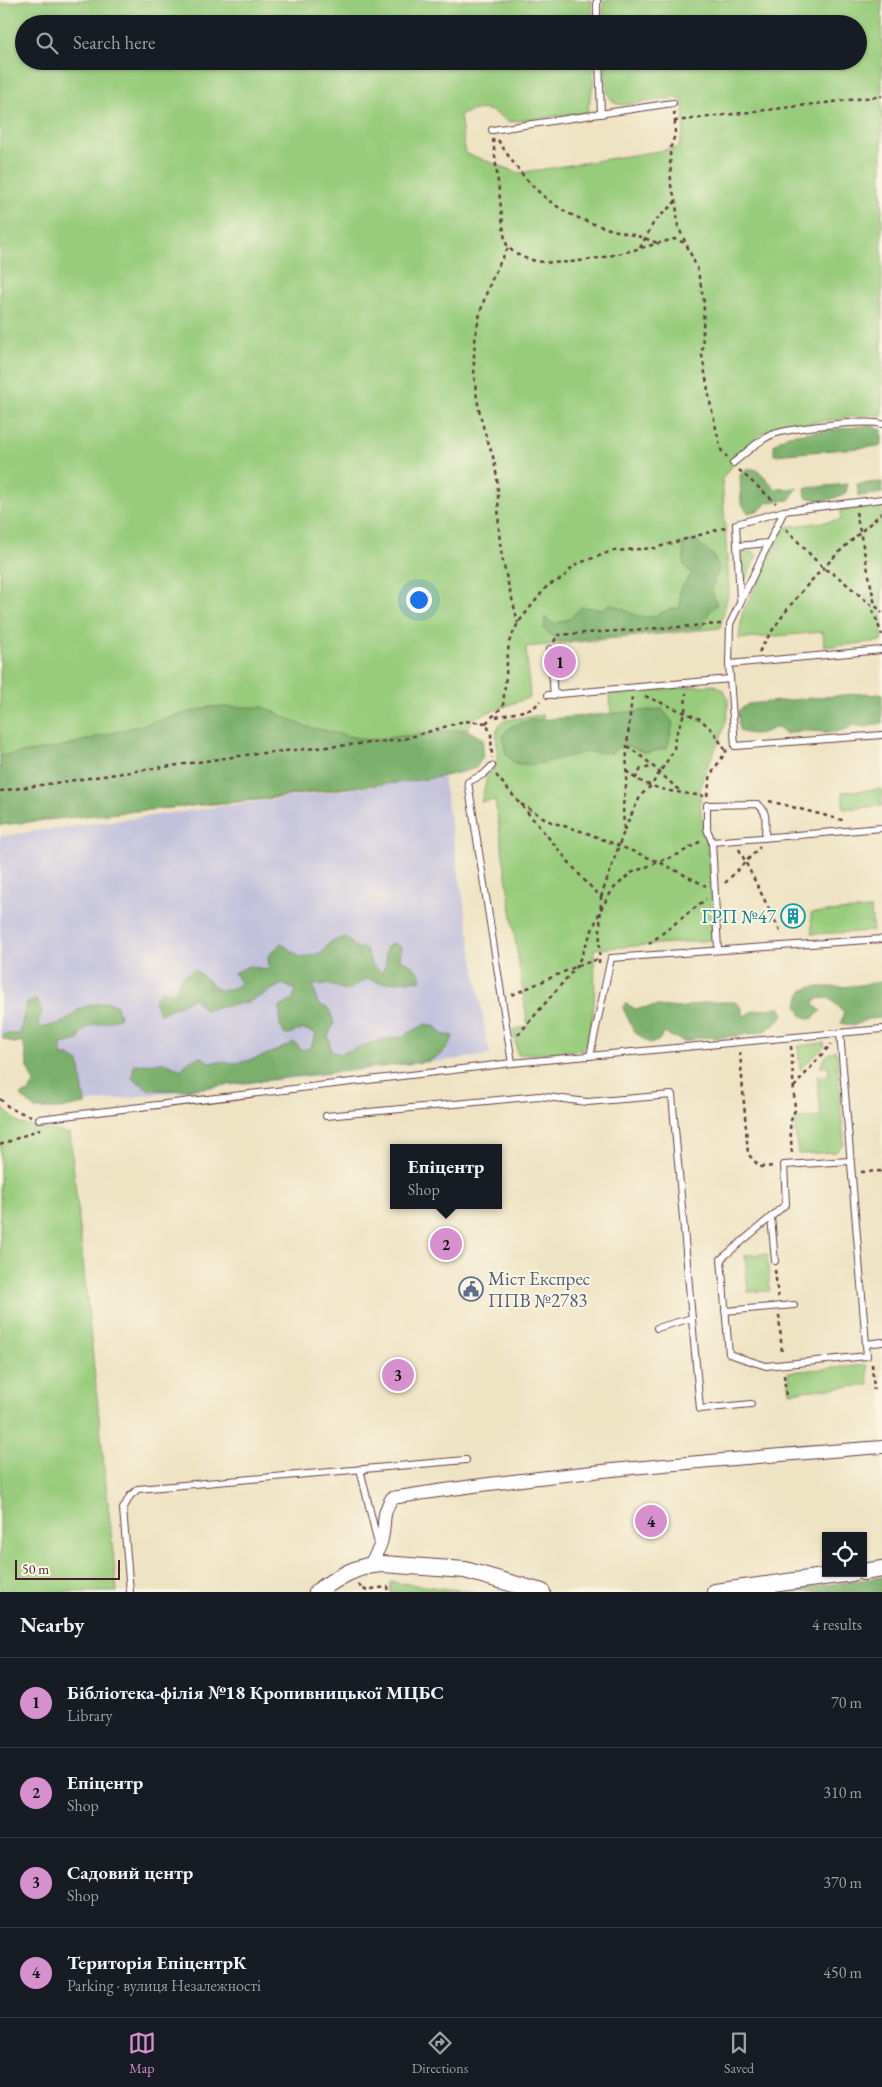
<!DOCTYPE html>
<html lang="en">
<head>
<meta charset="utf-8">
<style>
	:root { --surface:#171b24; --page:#20242c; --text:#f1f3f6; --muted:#9ea1a6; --line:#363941; --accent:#d690ce }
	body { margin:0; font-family:"EB Garamond",serif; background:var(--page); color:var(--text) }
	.controls { position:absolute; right:15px; bottom:15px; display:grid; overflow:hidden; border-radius:0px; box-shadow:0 1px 4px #0004 }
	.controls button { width:45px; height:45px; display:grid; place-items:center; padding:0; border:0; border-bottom:1px solid var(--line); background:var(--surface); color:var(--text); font:25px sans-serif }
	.scale { position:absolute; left:15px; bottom:12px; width:105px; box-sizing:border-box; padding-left:5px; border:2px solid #4a1f2b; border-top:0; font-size:14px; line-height:18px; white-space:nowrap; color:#4a1f2b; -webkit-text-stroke:4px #fcf5e5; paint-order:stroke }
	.you { position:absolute; left:418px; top:599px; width:18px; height:18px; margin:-12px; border:4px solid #fff; border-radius:50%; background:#1a73e8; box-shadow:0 0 0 8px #1a73e833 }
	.badge { display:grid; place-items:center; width:32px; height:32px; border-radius:50%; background:var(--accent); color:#111; font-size:16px; font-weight:700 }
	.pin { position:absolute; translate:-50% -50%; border:2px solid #fff; box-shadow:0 1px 5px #0006 }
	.popup { position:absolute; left:390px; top:1144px; width:112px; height:65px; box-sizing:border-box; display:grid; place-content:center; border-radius:0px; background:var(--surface); filter:drop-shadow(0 1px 4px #0005); font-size:16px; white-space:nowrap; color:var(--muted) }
	.popup b { font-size:19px; color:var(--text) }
	.popup::after { content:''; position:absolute; left:50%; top:100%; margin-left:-10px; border:10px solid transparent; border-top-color:var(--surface) }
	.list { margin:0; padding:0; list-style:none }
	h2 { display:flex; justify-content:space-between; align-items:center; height:65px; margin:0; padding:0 20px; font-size:21px }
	h2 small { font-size:16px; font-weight:400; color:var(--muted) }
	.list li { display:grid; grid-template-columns:32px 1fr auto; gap:15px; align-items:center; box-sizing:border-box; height:90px; padding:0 20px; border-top:1px solid var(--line) }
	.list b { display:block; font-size:19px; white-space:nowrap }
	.list p { margin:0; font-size:16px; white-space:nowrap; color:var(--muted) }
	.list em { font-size:16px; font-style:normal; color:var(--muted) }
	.icon { flex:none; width:28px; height:28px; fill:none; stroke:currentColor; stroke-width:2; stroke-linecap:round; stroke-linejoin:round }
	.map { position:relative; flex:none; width:882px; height:1592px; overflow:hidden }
	.search { position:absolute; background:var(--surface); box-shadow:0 1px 4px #0004; left:15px; right:15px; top:15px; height:55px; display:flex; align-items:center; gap:12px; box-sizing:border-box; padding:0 18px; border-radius:28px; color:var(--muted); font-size:19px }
	.sheet { height:425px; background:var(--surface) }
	nav { display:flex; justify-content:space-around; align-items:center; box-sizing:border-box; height:70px; border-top:1px solid var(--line); background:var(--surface); font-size:14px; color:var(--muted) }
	nav a { display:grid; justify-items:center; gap:2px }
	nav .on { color:var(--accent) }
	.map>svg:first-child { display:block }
</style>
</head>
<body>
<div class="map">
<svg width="882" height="1592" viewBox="0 0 882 1592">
	<rect width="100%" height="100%" fill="#fcf5e5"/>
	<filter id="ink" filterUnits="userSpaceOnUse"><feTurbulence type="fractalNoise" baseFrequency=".02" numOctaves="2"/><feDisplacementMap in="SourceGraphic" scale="10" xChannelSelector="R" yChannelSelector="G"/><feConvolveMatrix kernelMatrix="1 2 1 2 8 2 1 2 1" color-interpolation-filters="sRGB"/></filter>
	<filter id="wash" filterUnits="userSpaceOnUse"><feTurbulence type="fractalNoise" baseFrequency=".0096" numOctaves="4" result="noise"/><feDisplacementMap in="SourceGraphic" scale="20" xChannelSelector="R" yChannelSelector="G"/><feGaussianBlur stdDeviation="1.12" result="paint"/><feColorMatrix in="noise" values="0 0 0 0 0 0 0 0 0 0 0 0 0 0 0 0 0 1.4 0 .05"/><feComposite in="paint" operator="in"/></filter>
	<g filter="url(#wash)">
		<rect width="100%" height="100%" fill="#eee3c3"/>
		<path fill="#c2c1dc" d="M443,777L487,1042L491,1055L48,1107L38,1034L0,1037V836Z"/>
		<g fill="#98cc7c" stroke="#717654">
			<path d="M26,0H591L593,24H24V61H593V85L587,113L508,122C489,107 483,106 460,115L465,153L519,173L678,148L684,130L683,101L675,98L621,105C602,101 606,76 605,61H858V24H604L603,0H882V416L875,414L771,428L758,436L722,478L729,590L720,628L526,647L530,697L473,718L443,775L258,800L87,815L0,825V4Z"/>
			<path d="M882,505V641L824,647L823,632L739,639L742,614L784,527L841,520L840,510Z"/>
			<path d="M744,552H754L757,555L742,588L741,556Z"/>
			<path d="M714,685C749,695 709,759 703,777C696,801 703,821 707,844C712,875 711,908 713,940L594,949C595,984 597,1017 583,1050L518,1055L513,1029L528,1027L495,800L481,802L487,777L497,762V731L500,724L506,720L543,715L544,722L611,716L609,694Z"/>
			<path d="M882,789V806L844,809L842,792Z"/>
			<path d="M871,909L873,931L812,934L811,913Z"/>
			<path d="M824,1043L825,1046L800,1070L798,1046Z"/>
			<path d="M835,1050L837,1055L844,1144L836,1152L798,1154L794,1122L798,1119L821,1117L817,1076L829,1075L828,1066L820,1067L826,1056Z"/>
			<path d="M0,1106L20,1124L70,1134L117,1592H0Z"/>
			<path d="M767,1254L770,1291L748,1292L745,1255Z"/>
			<path d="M867,1365L869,1385L790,1392L788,1372Z"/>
			<path d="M390,1582L475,1592H391Z"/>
		</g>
		<g fill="#7ab06c" stroke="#62684c">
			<path d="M872,425L882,430V446L774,455V444L788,435Z"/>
			<path d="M747,468L758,470L776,489L797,488L789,500L768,502L760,510L748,513L741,503L740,475Z"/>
			<path d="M882,482V493L859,496L857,484Z"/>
			<path d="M848,484L846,492C832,501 823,502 806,497L805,488Z"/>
			<path d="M695,540L713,555L719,569L711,589L717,605L709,612L702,627L558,641L544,629L545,618L554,624L569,619L581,607L602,609L610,604C624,608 635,618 649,617C659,616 666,608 680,608V589L692,574L684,565L683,543Z"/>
			<path d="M866,693L873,695L882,693V723L866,727L853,725C833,740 810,725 787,734L776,727C764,734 751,737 739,730L738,711L748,704Z"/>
			<path d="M209,707H264L304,726L367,740L466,729L483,739V756L476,768C435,781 389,783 346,788C231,804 115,812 0,825V756L56,748Z"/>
			<path d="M662,709L673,723L667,748L646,753L623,744L611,753L587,752L533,765L513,763L505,751L503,735L511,726L528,721Z"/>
			<path d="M346,937L355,947L367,950L371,964L382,973L386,963V948L392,943L401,947L400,959C411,964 418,969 422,980L383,983L368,979L347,990L327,984L313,985L318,1004L329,1009L334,1023L328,1036L331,1051L340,1054L380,1040L401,1037L426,1024L438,1028L441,1034L453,1036C449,1049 442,1055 429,1061L183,1090H150L132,1078L134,1064C155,1066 161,1057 181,1070L190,1060L202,1057L210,1063C219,1060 224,1063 233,1063C248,1063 281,1050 294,1042L302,1050L311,1048L316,1033L303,1029L285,1035L280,1025V1007L292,1000L296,990L282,984L249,1002L205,1010L194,998L160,1014L154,1001L162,991L174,994L181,978L194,969L220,991L234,988L240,983L234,973L249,966L269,970L268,956L281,943L301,958L322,953L330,942Z"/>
			<path d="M882,982V1018L868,1019L853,1026L841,1023L844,1012L829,998L816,999L814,1004L821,1011L812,1019L802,1016L797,1005L802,991L812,987H843Z"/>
			<path d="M37,1000L42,1011L38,1023L42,1028L64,1022L79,1009L90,1005L108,1002L117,1006L120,1017C103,1027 97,1019 80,1033L79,1040L61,1044V1056H69L79,1062L85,1104L59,1109H35L20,1095L29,1092L34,1083L29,1072L23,1041L14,1043L3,1039L4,1034H20L26,1003Z"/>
			<path d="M708,1002H735L742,1008V1017L753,1011L779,1007L784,1013L777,1023L763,1032L718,1038L700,1037L685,1042L664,1033L658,1041L649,1043L634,1031L623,1008L626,1003L635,1009L658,1006L679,1008Z"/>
			<path d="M882,1577V1592H777Z"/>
		</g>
	</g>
	<g filter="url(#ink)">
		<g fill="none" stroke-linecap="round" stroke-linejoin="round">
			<g stroke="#633c42" stroke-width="8">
				<g id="service">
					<path d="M597,0V24"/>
					<path d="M599,61L601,114"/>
					<path d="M492,130L673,103"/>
					<path d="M733,463C745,454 759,439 774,434C792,428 865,419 882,424"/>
					<path d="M737,546L768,543"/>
					<path d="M740,599L736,524L784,511"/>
					<path d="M550,649L554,695"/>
					<path d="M882,650L729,664L735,746L882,735"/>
					<path d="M729,664L730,624L784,511L882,499"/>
					<path d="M548,695L730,679"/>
					<path d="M492,766L484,774L468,782L512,1063"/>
					<path d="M712,842L882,828"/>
					<path d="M718,950L712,842L707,829V805L757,804C769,811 765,825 765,838"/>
					<path d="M840,1033L866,1344L882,1342"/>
					<path d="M590,1056L611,958L882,939"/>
					<path d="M326,1116L539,1096L587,1102L672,1095L700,1409L751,1404"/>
					<path d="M39,1119L512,1063L882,1029"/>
					<path d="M771,1217L721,1259L729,1354L766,1366L867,1356L866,1344"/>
					<path d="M775,1261L771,1217L786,1204L784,1165L850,1161"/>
					<path d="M725,1311L794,1305"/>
					<path d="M657,1328L692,1318"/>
					<path d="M360,1469L378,1544"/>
					<path d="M130,1592L123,1509L130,1496L138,1489L466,1460"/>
				</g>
			</g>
			<g stroke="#633c42" stroke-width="14">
				<path id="minor" d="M370,1564C375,1556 380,1549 382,1539C386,1521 381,1516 392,1498C554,1472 718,1460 882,1447"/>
			</g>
			<g stroke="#633c42" stroke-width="18">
				<g id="tertiary">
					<path d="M863,1572L882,1569"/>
					<path d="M317,1592C338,1577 357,1565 383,1564L465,1570L542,1592"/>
					<path d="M715,1592L852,1573"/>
				</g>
			</g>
			<g stroke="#633c42" stroke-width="2.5" stroke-dasharray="4 4" stroke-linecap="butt">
				<path d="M674,112L675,121L882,96"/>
				<path d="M675,121V135L670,149L671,186L676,201L678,226L697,268L701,286L704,303L702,355L710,402L721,450L727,457"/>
				<path d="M493,139L504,234C505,239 506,245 509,248C542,281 635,249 674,239L685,243"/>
				<path d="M498,140C524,181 547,208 594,224C615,232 637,234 657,243"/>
				<path d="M508,248C474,307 465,358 483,426C486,439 493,452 495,466C500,490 497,517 500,542C503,570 512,596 518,623"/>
				<path d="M640,248L654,222L676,201"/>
				<path d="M739,470L776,503"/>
				<path d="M856,512L875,605L882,613"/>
				<path d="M786,529L823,568L837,576L871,605L882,635"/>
				<path d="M554,642L557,635L721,624"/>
				<path d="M759,652C791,596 834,555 882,513"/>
				<path d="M645,696L700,719L714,732L725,750"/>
				<path d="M496,717L532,709L541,701"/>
				<path d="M486,723L503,706L509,642L518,623L547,586L563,578L574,565L612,551L655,548L727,527"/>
				<path d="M627,746L645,759L681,792"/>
				<path d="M626,771C647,790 676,792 704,796"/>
				<path d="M496,775L584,880L601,897L599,963"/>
				<path d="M635,779L641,769L652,767"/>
				<path d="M0,791L253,754L401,740L464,721L486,723L491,734L492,758"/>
				<path d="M707,796L711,774L727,750"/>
				<path d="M769,801L846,821"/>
				<path d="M521,804L551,822L587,833L659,862L706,886"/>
				<path d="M624,830L641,795L651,786L674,750L675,737L685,711L686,693"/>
				<path d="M739,849L782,935"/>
				<path d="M725,883L760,847"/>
				<path d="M601,897L624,831L623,805L626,786L627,746L632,696"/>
				<path d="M649,944L706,899"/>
				<path d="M512,995L577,966L599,959"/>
				<path d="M518,1035L577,966L601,909L613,889L631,873L679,854L701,841"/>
				<path d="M791,1046L795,1110L790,1123L792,1154"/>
				<path d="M740,1052L748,1154L760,1167L775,1166"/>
				<path d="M794,1087L831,1044"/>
				<path d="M0,1099L11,1109L31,1116"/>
				<path d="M0,1145L40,1129"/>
				<path d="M861,1172L882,1171"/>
				<path d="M775,1270L778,1297"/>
				<path d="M779,1315L782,1354"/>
				<path d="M872,1364L874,1390"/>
				<path d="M784,1375L786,1398"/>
				<path d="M359,1584L362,1590L388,1587L389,1592"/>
			</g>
			<use href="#service" stroke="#fff" stroke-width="6"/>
			<use href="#minor" stroke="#fff" stroke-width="12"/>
			<use href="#tertiary" stroke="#fff" stroke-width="16"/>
		</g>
	</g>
	<defs>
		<g id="building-ring" transform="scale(1.25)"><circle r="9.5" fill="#fcf5e5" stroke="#0f9aa8" stroke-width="1.5"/><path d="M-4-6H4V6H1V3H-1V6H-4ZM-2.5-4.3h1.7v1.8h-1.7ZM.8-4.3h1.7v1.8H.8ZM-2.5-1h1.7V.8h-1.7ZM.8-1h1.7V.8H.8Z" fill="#0f9aa8"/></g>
		<g id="civic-ring" transform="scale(1.25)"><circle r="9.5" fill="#fcf5e5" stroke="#5c6f8a" stroke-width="1.5"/><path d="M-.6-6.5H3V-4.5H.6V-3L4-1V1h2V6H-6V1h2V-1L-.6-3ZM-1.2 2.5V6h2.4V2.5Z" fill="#5c6f8a"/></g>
	</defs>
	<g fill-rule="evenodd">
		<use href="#building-ring" x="793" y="916"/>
		<use href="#civic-ring" x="471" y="1289"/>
	</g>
	<g text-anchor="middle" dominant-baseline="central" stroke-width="4" stroke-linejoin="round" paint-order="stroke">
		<g font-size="19" fill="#0d838f" stroke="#fcf5e5" text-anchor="end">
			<text x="776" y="916">ГРП №47</text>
		</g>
		<g font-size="19" fill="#4e5e75" stroke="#fcf5e5" text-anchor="start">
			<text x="488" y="1278">Міст Експрес<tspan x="488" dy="22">ППВ №2783</tspan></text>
		</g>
	</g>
</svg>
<div class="controls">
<button><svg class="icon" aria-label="locate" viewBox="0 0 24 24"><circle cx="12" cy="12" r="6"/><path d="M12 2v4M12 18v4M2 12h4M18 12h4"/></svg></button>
</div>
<div class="scale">50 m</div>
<div class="you"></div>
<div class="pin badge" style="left:560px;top:662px">1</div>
<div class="pin badge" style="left:446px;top:1244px">2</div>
<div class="popup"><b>Епіцентр</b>Shop</div>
<div class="pin badge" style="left:398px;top:1375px">3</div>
<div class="pin badge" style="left:651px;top:1521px">4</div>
<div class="search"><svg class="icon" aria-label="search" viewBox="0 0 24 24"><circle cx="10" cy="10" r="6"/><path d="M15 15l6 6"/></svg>Search here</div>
</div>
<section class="sheet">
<h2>Nearby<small>4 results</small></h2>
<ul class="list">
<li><span class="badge">1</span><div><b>Бібліотека-філія №18 Кропивницької МЦБС</b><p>Library</p></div><em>70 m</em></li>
<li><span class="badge">2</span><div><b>Епіцентр</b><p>Shop</p></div><em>310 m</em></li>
<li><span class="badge">3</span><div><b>Садовий центр</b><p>Shop</p></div><em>370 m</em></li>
<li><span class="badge">4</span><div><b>Територія ЕпіцентрК</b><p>Parking · вулиця Незалежності</p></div><em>450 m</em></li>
</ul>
</section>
<nav>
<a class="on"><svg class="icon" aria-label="map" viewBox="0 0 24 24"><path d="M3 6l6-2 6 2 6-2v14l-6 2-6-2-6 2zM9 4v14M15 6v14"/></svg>Map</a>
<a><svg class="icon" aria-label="directions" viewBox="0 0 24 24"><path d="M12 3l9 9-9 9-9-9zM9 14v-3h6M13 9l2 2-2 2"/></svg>Directions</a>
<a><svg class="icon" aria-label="saved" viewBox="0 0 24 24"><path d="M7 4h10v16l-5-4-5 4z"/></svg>Saved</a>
</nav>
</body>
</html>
